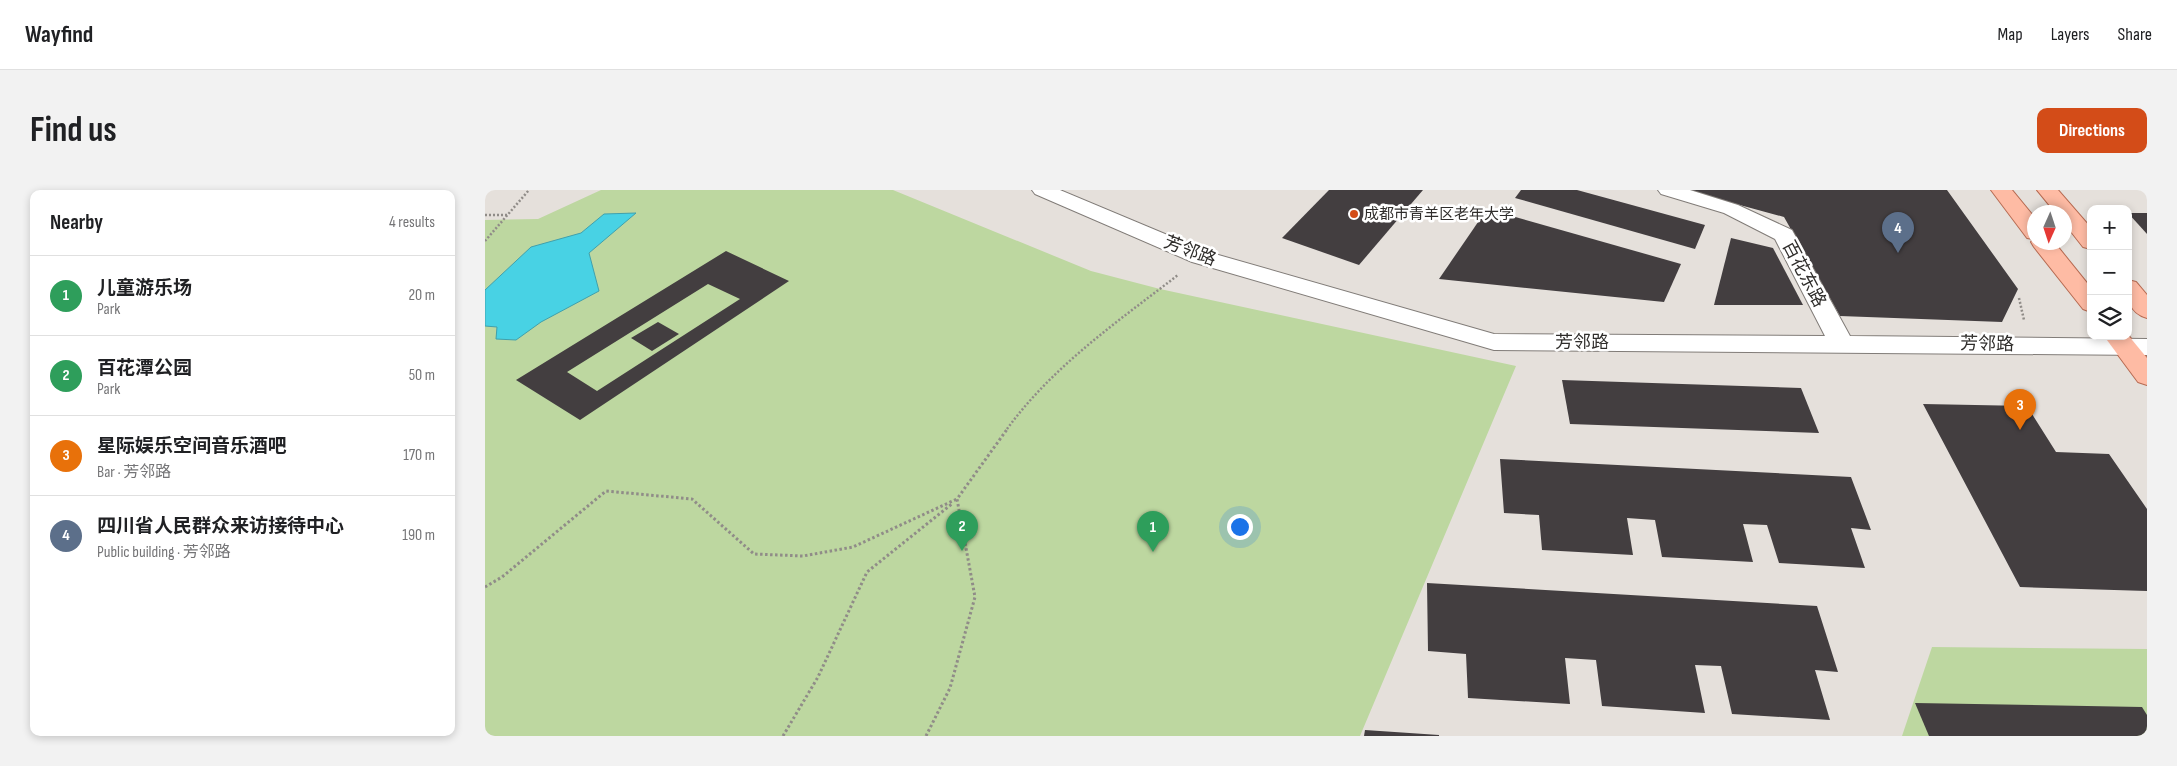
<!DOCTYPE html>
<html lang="en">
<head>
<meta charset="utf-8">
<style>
	:root { --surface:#fff; --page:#f2f2f2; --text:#202124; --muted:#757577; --line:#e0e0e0; --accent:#d34c18 }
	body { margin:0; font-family:"Sofia Sans Condensed","Noto Sans SC",sans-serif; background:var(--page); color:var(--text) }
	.controls { position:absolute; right:15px; top:15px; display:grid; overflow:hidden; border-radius:10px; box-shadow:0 2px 8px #0003 }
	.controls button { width:45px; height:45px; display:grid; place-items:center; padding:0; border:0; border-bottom:1px solid var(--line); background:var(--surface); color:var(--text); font:25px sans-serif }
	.compass { position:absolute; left:1542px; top:15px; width:45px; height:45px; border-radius:50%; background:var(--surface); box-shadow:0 2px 8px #0003; rotate:183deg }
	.you { position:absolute; left:754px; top:336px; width:18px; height:18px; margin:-12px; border:4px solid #fff; border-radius:50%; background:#1a73e8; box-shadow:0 0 0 8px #1a73e833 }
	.badge { display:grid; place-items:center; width:32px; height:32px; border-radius:50%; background:var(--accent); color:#fff; font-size:16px; font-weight:700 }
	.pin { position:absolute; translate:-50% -41px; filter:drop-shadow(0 1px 2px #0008) }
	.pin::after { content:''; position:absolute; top:26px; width:18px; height:15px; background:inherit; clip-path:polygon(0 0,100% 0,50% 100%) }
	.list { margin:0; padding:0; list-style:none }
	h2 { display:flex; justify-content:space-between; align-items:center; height:65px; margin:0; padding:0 20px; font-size:21px }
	h2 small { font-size:16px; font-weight:400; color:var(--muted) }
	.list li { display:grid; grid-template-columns:32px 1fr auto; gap:15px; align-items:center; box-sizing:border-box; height:80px; padding:0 20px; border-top:1px solid var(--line) }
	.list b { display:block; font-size:19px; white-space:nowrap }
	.list p { margin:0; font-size:16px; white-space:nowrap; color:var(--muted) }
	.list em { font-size:16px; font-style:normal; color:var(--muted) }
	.icon { flex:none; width:28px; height:28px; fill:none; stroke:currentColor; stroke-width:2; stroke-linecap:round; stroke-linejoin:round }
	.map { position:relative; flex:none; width:1662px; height:546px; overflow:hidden; border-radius:10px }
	header { display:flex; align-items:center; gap:30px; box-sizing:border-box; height:70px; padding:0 25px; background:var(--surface); border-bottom:1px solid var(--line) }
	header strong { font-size:24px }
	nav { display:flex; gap:28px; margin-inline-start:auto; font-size:18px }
	.intro { display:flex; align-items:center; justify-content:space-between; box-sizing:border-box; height:120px; padding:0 30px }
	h1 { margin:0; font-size:35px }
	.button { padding:12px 22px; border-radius:10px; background:var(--accent); color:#fff; font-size:18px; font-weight:700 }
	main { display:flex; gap:30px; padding:0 30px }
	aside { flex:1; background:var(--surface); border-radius:10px; box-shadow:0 2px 8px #0003 }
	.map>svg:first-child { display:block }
</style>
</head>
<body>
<header>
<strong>Wayfind</strong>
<nav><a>Map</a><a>Layers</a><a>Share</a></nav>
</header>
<div class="intro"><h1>Find us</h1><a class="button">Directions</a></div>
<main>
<aside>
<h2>Nearby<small>4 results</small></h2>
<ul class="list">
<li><span class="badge" style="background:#2e9e5b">1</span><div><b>儿童游乐场</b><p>Park</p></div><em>20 m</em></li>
<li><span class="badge" style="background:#2e9e5b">2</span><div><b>百花潭公园</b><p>Park</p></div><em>50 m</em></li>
<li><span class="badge" style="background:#e8710a">3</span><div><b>星际娱乐空间音乐酒吧</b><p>Bar · 芳邻路</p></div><em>170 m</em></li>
<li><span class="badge" style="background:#5c6f8a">4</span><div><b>四川省人民群众来访接待中心</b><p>Public building · 芳邻路</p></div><em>190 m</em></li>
</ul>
</aside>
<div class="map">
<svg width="1662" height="546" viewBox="0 0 1662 546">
	<rect width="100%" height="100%" fill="#e5e0db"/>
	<g fill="#bdd7a0">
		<path d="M116,0H408L606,81L675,99L1031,176L875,546H0V30L53,29Z"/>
		<path d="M1447,457L1662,459V546H1417Z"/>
	</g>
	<path fill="#48d2e4" stroke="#40a0ac" d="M151,23L104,63L114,101L56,132L31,150L11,149L12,137L0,136V100L46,57L96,43L119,24Z"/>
	<g fill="#433e40" fill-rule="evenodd">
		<path d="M844,0H938L874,75L797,48Z"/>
		<path d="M1036,0H1092L1220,35L1210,59L1030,8Z"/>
		<path d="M1200,0H1462L1533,99L1517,132L1355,126L1299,27Z"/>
		<path d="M1002,19L1196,74L1179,112L954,89Z"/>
		<path d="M1643,23H1662V44Z"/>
		<path d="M1246,48L1288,58L1318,115H1229Z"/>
		<path d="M241,61L304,91L95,230L31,190ZM223,94L255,109L112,201L82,182Z"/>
		<path d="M173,132L194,144L167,161L146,148Z"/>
		<path d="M1077,190L1316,198L1334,243L1085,234Z"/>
		<path d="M1438,214L1542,216L1571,262L1624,264L1662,319V401L1535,397Z"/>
		<path d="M1015,269L1366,287L1386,340L1366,338L1380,378L1294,373L1282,335L1258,334L1268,372L1177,367L1170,330L1142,328L1148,365L1057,360L1054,325L1019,323Z"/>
		<path d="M942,393L1332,416L1353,482L1330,480L1345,530L1247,524L1236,476L1210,475L1220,523L1117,516L1111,470L1080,468L1085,514L983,508L981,464L943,461Z"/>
		<path d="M1430,513L1657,517L1662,525V546H1444Z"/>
		<path d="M880,540L954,545V546H879Z"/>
	</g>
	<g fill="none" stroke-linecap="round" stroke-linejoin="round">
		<g stroke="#817c78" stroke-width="2">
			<path id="minor" d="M547,0H575L723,62L1009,144L1340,146L1290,49L1239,23L1176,4L1173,0H1205L1253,15L1307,40L1365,146L1662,149V165L1009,160L707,72L550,4Z"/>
		</g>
		<g stroke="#b66b52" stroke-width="2">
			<g id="major">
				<path d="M1506,0H1527L1550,28V52H1569L1606,98V122L1598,119L1549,57L1546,52L1548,49L1542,48Z"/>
				<path d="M1552,0H1573L1606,38V59L1598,57L1580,34V22H1570Z"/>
				<path d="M1643,90L1651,92L1662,105V128C1642,122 1643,107 1643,90Z"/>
				<path d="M1643,145L1662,168V195L1653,192L1619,146Z"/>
			</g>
		</g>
		<g stroke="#908c88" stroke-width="2.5" stroke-dasharray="2 2" stroke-linecap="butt">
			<path d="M0,25H22"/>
			<path d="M0,51L44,0"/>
			<path d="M1534,108L1539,130"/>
			<path d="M522,239C568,176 632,132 693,85"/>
		</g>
		<g stroke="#908c88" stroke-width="3" stroke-dasharray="2.5 2.5" stroke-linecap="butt">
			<path d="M0,397L17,387L121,301L207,309L269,364L318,366L368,357L472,309"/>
			<path d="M298,546L333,487L382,382L468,313"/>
			<path d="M441,546L465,498L490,407L472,309L523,238"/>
		</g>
		<use href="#minor" fill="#fff" fill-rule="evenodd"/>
		<use href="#major" fill="#febba4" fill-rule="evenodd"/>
	</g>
	<circle fill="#d34c18" stroke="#fff" stroke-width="2" cx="869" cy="24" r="5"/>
	<g text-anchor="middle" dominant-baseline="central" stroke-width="5" stroke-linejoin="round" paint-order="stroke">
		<g font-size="15" fill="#2f2d2b" stroke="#fff" text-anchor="start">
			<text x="879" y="24">成都市青羊区老年大学</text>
		</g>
		<g font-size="18" fill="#2f2d2b" stroke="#fff">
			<text transform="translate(705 61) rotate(21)">芳邻路</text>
			<text transform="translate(1319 84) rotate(62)">百花东路</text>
			<text x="1097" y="152">芳邻路</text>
			<text transform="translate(1502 154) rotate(1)">芳邻路</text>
		</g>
	</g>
</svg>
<div class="controls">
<button>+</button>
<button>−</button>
<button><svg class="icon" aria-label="layers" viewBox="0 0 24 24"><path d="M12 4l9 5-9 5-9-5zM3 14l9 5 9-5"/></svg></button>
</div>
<svg class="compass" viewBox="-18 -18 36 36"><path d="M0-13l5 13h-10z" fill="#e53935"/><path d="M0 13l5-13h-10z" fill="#757577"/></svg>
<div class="you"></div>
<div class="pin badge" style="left:668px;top:362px;background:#2e9e5b">1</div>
<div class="pin badge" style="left:477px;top:361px;background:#2e9e5b">2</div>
<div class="pin badge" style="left:1535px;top:240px;background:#e8710a">3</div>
<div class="pin badge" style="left:1413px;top:63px;background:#5c6f8a">4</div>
</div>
</main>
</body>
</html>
